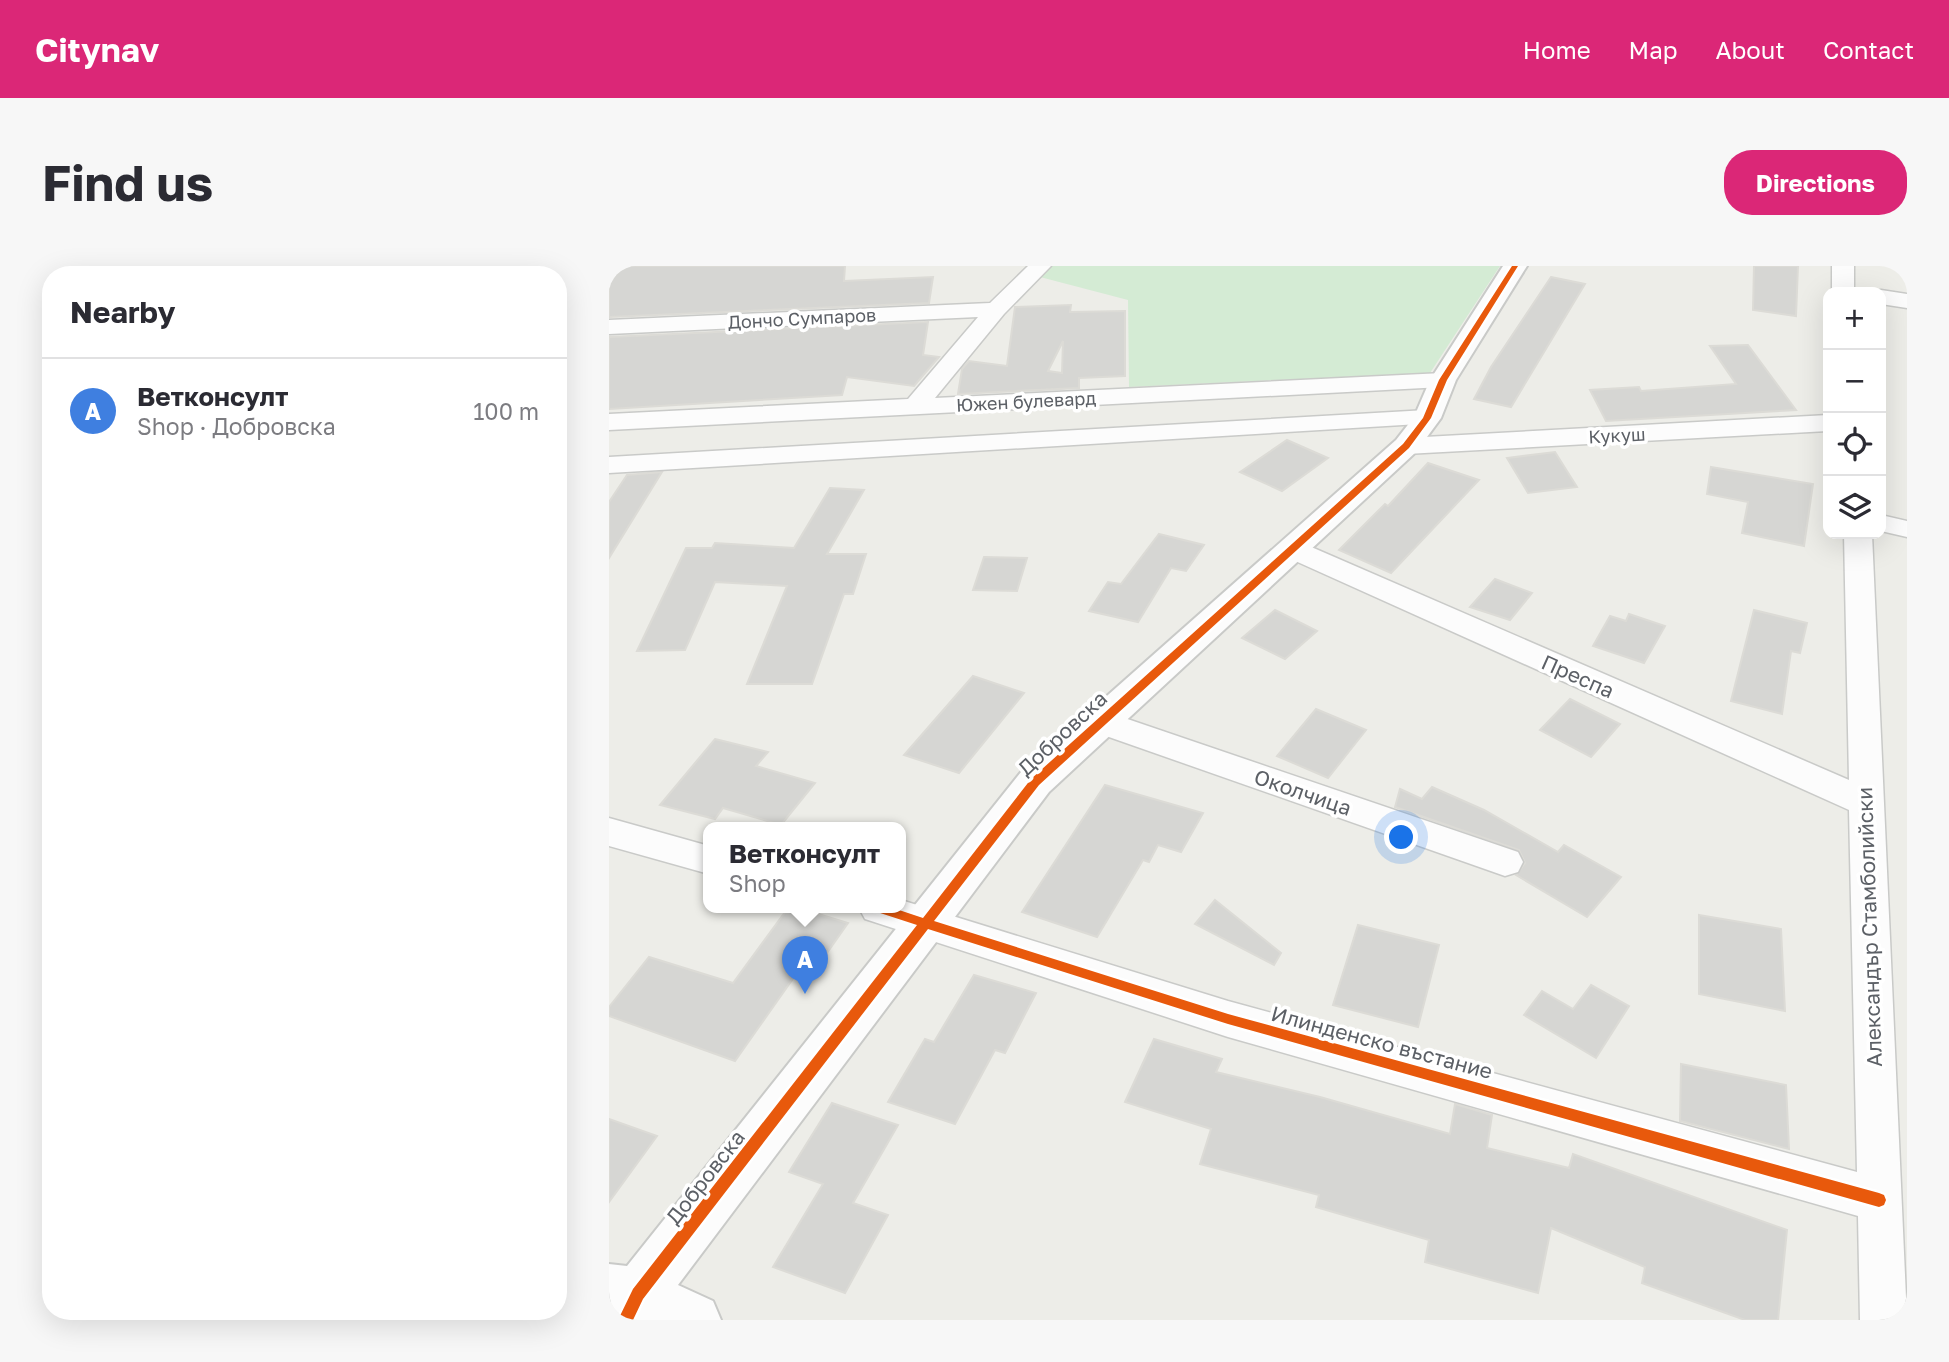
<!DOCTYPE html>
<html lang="en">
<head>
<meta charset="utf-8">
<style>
	:root { --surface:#fff; --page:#f7f7f7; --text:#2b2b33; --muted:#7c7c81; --line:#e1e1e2; --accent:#db2777 }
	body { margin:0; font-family:"Golos Text",sans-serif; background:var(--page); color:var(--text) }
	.controls { position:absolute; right:21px; top:21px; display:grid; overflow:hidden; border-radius:14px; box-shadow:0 7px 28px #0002 }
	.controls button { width:63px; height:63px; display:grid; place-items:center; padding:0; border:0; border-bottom:2px solid var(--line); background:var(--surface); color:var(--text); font:35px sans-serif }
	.you { position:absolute; left:793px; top:572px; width:24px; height:24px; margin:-18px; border:5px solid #fff; border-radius:50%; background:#1a73e8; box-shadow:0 0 0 10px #1a73e833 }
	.badge { display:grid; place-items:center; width:46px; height:46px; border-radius:50%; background:var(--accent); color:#fff; font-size:23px; font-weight:700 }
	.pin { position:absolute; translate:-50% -58px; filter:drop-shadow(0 2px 4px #0008) }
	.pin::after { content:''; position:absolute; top:37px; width:24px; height:21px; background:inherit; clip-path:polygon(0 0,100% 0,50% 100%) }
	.popup { position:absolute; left:94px; top:556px; width:203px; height:91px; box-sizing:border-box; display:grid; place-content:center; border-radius:14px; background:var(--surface); filter:drop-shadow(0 2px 5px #0005); font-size:23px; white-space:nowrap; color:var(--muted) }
	.popup b { font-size:26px; color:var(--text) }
	.popup::after { content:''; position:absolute; left:50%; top:100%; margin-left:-14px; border:14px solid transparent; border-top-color:var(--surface) }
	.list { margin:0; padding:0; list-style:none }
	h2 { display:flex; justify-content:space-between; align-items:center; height:91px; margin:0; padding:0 28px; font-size:30px }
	h2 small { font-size:23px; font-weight:400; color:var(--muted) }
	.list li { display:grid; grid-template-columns:46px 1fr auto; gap:21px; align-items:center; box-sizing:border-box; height:105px; padding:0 28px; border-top:2px solid var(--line) }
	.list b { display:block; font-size:26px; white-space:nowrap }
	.list p { margin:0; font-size:23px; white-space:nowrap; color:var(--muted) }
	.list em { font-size:23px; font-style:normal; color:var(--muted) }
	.icon { flex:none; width:38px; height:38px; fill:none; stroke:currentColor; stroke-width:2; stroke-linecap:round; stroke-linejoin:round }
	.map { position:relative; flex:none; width:1298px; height:1054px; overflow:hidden; border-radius:28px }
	header { display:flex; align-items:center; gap:42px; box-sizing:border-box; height:98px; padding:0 35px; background:var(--accent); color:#fff }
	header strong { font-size:33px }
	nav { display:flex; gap:38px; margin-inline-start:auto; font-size:24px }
	.intro { display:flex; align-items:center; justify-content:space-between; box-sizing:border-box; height:168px; padding:0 42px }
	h1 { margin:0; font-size:49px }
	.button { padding:18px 32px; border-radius:28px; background:var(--accent); color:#fff; font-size:24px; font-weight:700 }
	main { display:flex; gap:42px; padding:0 42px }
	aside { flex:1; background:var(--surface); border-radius:28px; box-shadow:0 7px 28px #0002 }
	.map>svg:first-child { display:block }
</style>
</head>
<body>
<header>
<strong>Citynav</strong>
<nav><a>Home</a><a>Map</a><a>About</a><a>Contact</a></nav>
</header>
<div class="intro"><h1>Find us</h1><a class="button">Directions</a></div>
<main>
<aside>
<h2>Nearby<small></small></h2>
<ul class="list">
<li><span class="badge" style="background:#3f7fe0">A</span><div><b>Ветконсулт</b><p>Shop · Добровска</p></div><em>100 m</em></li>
</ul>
</aside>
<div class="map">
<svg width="1298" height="1054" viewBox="0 0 1298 1054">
	<rect width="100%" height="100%" fill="#edede8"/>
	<path fill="#d4ebd4" d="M442,0H891L821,107L520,121L519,34L431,11Z"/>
	<g fill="#d6d6d3" stroke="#dcdbd6" stroke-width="2" fill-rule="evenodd">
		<path d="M0,0H236L235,15L324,11L320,37L0,51Z"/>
		<path d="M1145,0H1189L1187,50L1144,44Z"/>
		<path d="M942,11L976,18L902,141L865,133L882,101Z"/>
		<path d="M462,39L461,46L516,45V110L470,112V122L349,128L353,103L360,95L398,100L406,41ZM454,75L453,107L439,105Z"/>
		<path d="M319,56L314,89L330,91L305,120L238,111L233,129L0,143V71Z"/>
		<path d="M1139,79L1187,144L997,155L981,124L1030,121L1032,125L1127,118L1101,80Z"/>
		<path d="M678,174L719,192L673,225L631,206Z"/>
		<path d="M946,186L968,221L919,227L898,192Z"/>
		<path d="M819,197L870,214L782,307L730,284L776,238L779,240Z"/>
		<path d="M1102,201L1204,218L1195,280L1133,267L1139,236L1098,228Z"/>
		<path d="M53,206L0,292V236L18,209Z"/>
		<path d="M221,222L255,224L218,288H257L244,328H235L203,418H138L178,320L106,316L76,384L28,385L77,282H103L106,277L185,282Z"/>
		<path d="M550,268L595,279L577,305L562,302L529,356L480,345L499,316L512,318Z"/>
		<path d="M375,291L418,292L408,325L364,324Z"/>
		<path d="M886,313L923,327L901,354L861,341Z"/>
		<path d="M666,344L708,365L676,393L633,372Z"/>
		<path d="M1145,344L1198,357L1191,387L1182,385L1173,448L1122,435Z"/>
		<path d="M1020,348L1056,360L1035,397L984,380L1001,350L1017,355Z"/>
		<path d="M364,410L415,427L350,507L295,489Z"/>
		<path d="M961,433L1011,458L982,491L931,464Z"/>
		<path d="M707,443L757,464L719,512L668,490Z"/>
		<path d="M106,473L159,486L147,500L206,517L172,559L114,542L106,553L51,539Z"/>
		<path d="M496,519L594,547L572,586L549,579L540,596L534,594L488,671L413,646Z"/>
		<path d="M823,521L875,544L949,586L955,579L1012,611L978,651L907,609L916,597L910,584L786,541L791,523L813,533Z"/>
		<path d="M606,634L672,687L665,699L586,658Z"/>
		<path d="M179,642H190L239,657L201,711L188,707L126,795L0,750V741L40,691L124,717Z"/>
		<path d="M1090,649L1172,663L1176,745L1090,728Z"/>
		<path d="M749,659L830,679L809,761L724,739Z"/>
		<path d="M365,709L427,727L396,787L386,784L346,858L279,836L316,773L325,776Z"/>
		<path d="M982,719L1020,740L987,792L915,749L933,725L964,743Z"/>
		<path d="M545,773L613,793L607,806L711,831L841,868L846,838L883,849L878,882L960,902L964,888L1178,964L1169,1054H1136L1033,1017L1036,1001L942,962L929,1027L816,996L820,974L707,941L710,929L591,898L602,863L516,836Z"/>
		<path d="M1072,798L1177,819L1180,883L1071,855Z"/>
		<path d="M223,837L289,859L244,937L279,949L236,1027L164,1001L214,918L180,906Z"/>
		<path d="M0,853L48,870L0,936Z"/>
	</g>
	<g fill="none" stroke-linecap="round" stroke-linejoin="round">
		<g stroke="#c9cac8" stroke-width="3">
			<g id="minor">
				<path d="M419,0H442L395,48L326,132L834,107L843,109L846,114L843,119L834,121L0,164V148L299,133L369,51L0,68V54L381,37Z"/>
				<rect x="1223" y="0" width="22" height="26"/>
				<path d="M1272,24L1298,28V42L1272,38V26H1264Z"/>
				<path d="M818,144L827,147L831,152L827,157L0,207V191Z"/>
				<path d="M1219,149V165L797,188L788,186L784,180L788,174L797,172Z"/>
				<path d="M1272,249L1298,255V271L1272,265Z"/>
				<path d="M1235,268H1263L1298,1054H1251L1249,950L619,771L256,653L250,642H292V634L619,735L1248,906L1240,544L673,289L669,283L673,277L683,274L693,277L1240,514Z"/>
				<path d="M492,444L909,586L914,596L909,606L896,610L480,464L475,456L480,448Z"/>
				<path d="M0,552L100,580V608L0,580Z"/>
			</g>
		</g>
		<g stroke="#c9cac8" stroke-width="4">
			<path id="tertiary" d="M894,0H918L847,114L832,152L807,186L440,526L69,1019L104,1035L112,1054H26L0,1050V998L18,1000L412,506L787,174L805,151L821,114Z"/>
		</g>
		<use href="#minor" fill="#fcfcfc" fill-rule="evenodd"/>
		<use href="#tertiary" fill="#fcfcfc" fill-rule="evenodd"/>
		<g stroke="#fff" stroke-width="5">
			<path id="cycleway" d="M903,0H909L838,114L822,152L800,182L430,519L325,655L619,748L1270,927L1275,929L1277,934L1275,939L1270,941L619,758L319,663L34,1033L24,1054H9L24,1023L308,659L265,645L263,642H284L314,652L422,513L794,178L814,152L830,114Z"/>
		</g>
		<use href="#cycleway" fill="#e8590c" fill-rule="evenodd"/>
	</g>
	<g text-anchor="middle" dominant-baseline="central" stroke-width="7" stroke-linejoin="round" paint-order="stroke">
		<g font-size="18" fill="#5c6066" stroke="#fff">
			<text transform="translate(193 52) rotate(-3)">Дончо Сумпаров</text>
			<text transform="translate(417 135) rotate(-3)">Южен булевард</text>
			<text transform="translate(1008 169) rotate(-3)">Кукуш</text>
		</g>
		<g font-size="21" fill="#5c6066" stroke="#fff">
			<text transform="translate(969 410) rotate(24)">Преспа</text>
			<text transform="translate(453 467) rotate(-43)">Добровска</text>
			<text transform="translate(694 526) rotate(19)">Околчица</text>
			<text transform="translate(1260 661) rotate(-92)">Александър Стамболийски</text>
			<text transform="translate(773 776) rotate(15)">Илинденско въстание</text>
			<text transform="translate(96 911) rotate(-52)">Добровска</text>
		</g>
	</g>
</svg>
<div class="controls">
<button>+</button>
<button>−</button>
<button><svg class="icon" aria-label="locate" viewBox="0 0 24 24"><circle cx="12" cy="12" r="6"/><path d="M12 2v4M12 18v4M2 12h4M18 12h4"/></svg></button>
<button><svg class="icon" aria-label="layers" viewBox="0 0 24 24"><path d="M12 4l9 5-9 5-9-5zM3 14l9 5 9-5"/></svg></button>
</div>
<div class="you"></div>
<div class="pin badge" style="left:196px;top:728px;background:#3f7fe0">A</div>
<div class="popup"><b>Ветконсулт</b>Shop</div>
</div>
</main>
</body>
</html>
